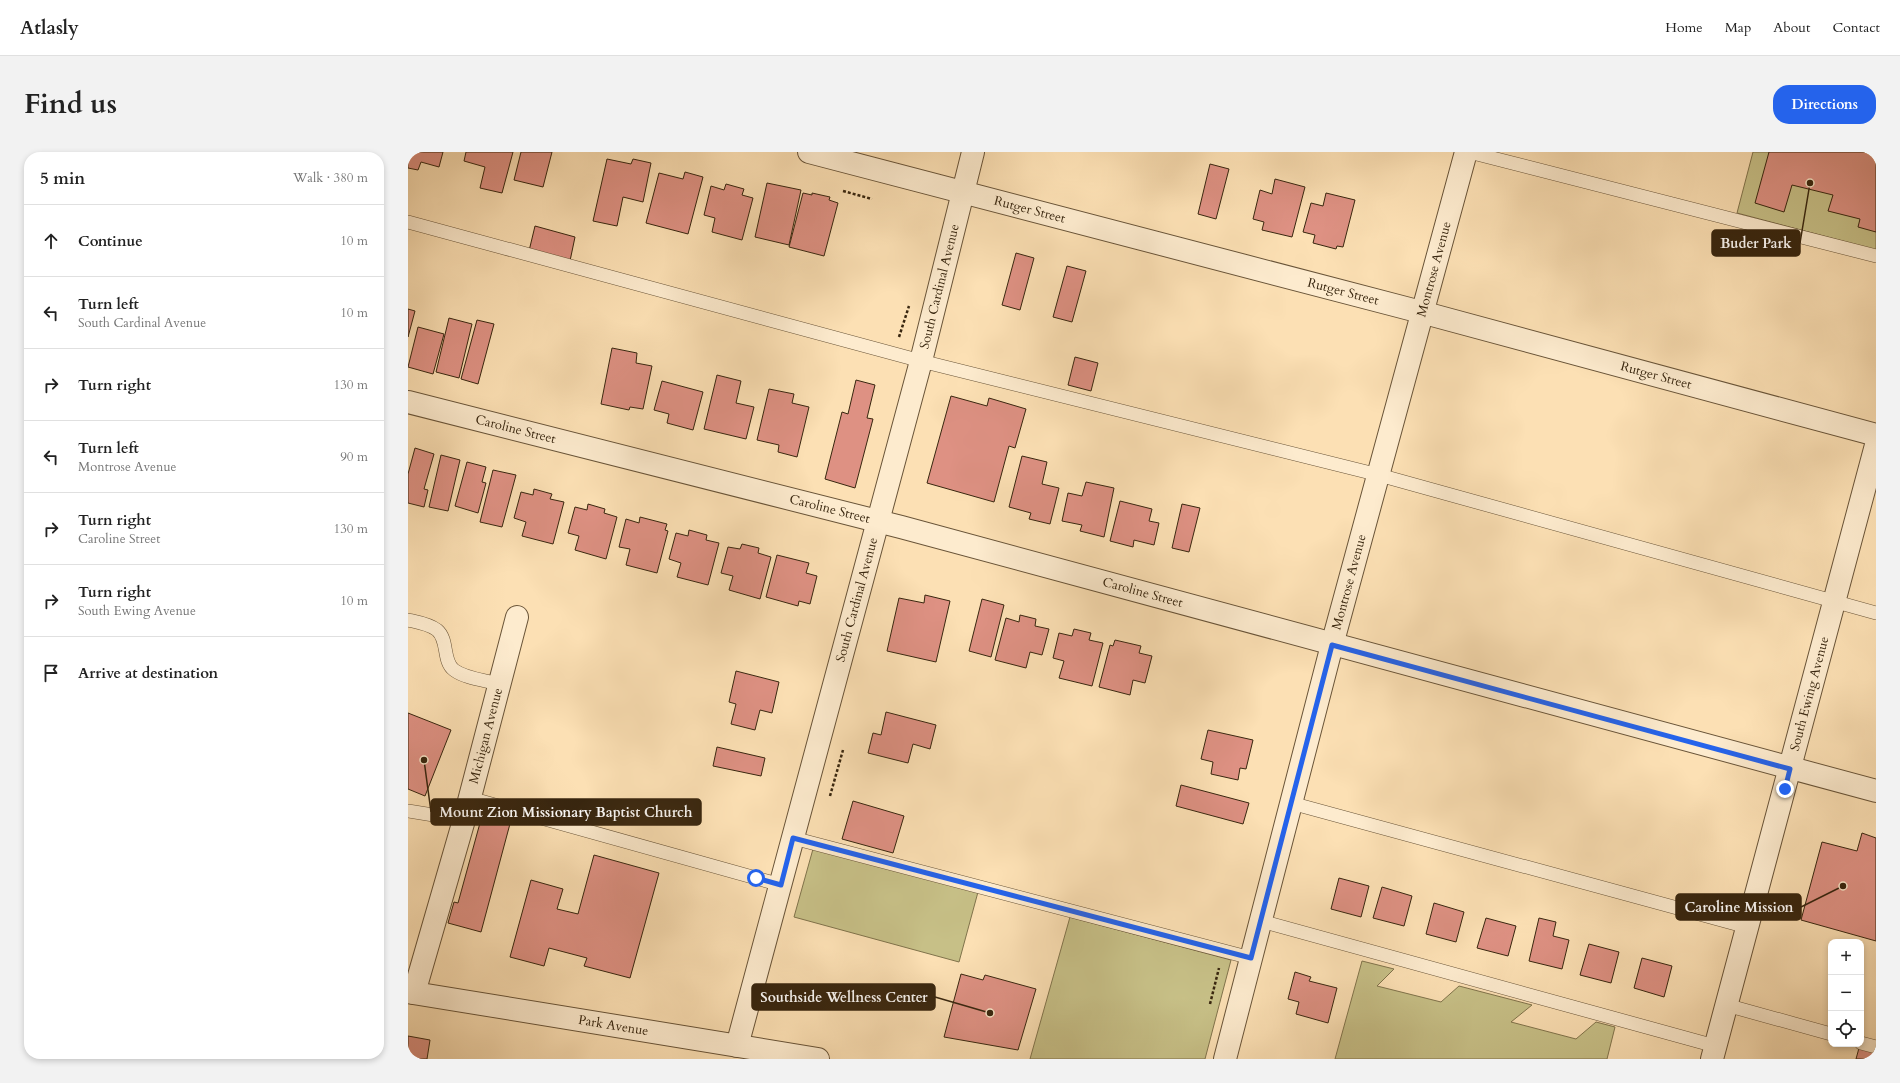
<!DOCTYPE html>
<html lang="en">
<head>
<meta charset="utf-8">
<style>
	:root { --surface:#fff; --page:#f2f2f2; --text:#222; --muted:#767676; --line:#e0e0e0; --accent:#2563eb }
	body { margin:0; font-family:Cardo,serif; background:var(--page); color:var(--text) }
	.controls { position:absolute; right:12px; bottom:12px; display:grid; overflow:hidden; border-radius:8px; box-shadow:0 2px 6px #0003 }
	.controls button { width:36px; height:36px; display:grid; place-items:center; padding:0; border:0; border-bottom:1px solid var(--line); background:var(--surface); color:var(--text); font:20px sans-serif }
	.stop { position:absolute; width:12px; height:12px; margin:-9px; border:3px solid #2563eb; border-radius:50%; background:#fff }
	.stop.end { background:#2563eb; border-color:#fff; box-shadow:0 1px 4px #0008 }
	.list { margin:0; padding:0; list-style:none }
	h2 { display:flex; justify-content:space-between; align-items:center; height:52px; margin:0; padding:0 16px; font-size:17px }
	h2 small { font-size:13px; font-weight:400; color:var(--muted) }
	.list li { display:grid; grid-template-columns:26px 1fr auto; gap:12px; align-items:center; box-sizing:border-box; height:72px; padding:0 16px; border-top:1px solid var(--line) }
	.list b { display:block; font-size:15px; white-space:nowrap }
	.list p { margin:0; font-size:13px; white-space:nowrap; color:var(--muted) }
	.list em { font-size:13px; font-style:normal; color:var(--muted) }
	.icon { flex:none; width:22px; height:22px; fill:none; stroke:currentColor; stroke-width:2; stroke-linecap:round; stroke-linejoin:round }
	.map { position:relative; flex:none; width:1468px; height:907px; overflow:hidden; border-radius:16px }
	header { display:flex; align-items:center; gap:24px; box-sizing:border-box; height:56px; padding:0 20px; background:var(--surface); border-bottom:1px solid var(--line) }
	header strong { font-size:19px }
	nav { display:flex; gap:22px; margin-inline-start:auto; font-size:14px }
	.intro { display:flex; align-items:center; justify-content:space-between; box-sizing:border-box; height:96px; padding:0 24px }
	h1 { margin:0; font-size:28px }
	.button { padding:10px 18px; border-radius:16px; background:var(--accent); color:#fff; font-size:14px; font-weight:700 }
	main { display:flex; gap:24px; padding:0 24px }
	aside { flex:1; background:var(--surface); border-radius:16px; box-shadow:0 2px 6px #0003 }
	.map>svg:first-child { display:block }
</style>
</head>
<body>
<header>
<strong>Atlasly</strong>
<nav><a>Home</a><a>Map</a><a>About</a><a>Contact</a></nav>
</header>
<div class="intro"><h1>Find us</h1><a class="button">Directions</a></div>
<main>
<aside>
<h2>5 min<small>Walk · 380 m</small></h2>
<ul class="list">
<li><svg class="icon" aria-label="ahead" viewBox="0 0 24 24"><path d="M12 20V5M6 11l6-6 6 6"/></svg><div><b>Continue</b></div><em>10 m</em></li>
<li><svg class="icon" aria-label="left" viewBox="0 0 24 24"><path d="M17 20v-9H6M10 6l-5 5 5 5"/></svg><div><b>Turn left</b><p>South Cardinal Avenue</p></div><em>10 m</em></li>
<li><svg class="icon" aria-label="right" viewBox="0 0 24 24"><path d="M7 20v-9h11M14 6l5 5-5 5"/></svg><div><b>Turn right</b></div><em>130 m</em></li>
<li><svg class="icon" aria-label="left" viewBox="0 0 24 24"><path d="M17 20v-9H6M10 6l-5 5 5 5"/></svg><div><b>Turn left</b><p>Montrose Avenue</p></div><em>90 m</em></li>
<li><svg class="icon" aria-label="right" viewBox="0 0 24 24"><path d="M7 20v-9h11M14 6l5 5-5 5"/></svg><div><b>Turn right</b><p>Caroline Street</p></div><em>130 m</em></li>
<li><svg class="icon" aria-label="right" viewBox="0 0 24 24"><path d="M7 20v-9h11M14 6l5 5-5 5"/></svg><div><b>Turn right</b><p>South Ewing Avenue</p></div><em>10 m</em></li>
<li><svg class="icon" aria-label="arrive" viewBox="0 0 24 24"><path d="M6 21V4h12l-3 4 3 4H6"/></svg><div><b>Arrive at destination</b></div></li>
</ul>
</aside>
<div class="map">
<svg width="1468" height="907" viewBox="0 0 1468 907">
	<rect width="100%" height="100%" fill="#fce0b4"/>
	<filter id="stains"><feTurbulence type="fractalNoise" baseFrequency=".005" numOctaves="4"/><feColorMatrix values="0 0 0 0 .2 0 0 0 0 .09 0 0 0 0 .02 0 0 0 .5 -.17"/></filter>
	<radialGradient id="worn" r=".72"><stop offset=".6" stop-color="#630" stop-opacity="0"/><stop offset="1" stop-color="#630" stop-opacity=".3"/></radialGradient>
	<g fill="#c7c087" stroke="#80734b">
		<path d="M1345,0H1468V98L1329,61Z"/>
		<path d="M405,697L570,740L551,810L386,765Z"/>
		<path d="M662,765L823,808L797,907H622Z"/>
		<path d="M954,809L986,817L969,834L1033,850L1051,834L1124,853L1103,870L1168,887L1188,870L1207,875L1199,907H927Z"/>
	</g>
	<g fill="#de9183" stroke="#38260f">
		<path d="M0,0H35L31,15L13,10L10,18L0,16Z"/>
		<path d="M58,0H105L94,41L72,36L77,15L56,9Z"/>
		<path d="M113,0H144L135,35L106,28Z"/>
		<path d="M1361,0H1468V80L1450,75L1452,67L1420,59L1425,43L1384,33L1376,60L1347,51Z"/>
		<path d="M199,7L223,12L225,7L243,11L235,50L215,45L209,74L185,69Z"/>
		<path d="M802,12L821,17L808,67L790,62Z"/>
		<path d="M277,20L295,25L280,82L238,71L251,21L275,27Z"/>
		<path d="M867,27L897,35L884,85L854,78L856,70L845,67L852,38L864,42Z"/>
		<path d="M359,31L393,38L381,93L347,85Z"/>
		<path d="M318,32L336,37L334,43L345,46L334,88L304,80L307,66L296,63L303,34L316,38Z"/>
		<path d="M395,41L404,43V41L422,45L421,48L430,51L416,104L381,95Z"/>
		<path d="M918,41L947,48L935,95L929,94L928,97L905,91L907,83L895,80L903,51L915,54Z"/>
		<path d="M127,74L167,85L162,109L121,99Z"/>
		<path d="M608,101L626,106L612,158L594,153Z"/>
		<path d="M659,114L678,119L664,170L645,165Z"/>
		<path d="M0,157L7,159L0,185Z"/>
		<path d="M41,166L64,172L51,226L28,220Z"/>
		<path d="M69,168L86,172L70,232L53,227Z"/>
		<path d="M10,175L36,182L25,222L0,215Z"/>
		<path d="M204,196L229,201L228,211L244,214L235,257L222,255L221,258L193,252Z"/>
		<path d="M667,205L690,211L683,239L660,233Z"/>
		<path d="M309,223L333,229L328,251L346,255L338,287L296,277Z"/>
		<path d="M448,228L467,233L459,266L465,267L447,336L417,327L434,260L440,262Z"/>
		<path d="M254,229L295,240L285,278L259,271L261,262L246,258Z"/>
		<path d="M361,237L386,242L384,251L401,255L389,305L370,300L371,293L349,288Z"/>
		<path d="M543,244L579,254L581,246L618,257L607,296L601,294L586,350L519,331Z"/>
		<path d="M7,296L26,302L16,337L20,338L16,355L0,351V322Z"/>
		<path d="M33,303L52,308L40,359L21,355Z"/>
		<path d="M614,304L639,310L634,332L651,336L642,372L621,367L623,361L601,355Z"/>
		<path d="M59,310L78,315L74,330L78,331L70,361L47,354Z"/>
		<path d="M85,318L108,323L94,375L72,370Z"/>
		<path d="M678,330L706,336L696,385L672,379L674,373L654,369L660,341L674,344Z"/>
		<path d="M126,337L144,342L142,347L156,350L145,392L114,384L118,370L106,366L113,340L125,343Z"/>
		<path d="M712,349L744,357L741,369L751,371L746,393L726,388L725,395L702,389Z"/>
		<path d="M180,352L197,357L196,361L209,365L198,407L167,398L171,384L160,381L167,355L179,358Z"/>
		<path d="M774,352L792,356L781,400L764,396Z"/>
		<path d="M232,365L259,372L257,378L260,379L249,421L218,413L222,397L211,395L218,367L231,371Z"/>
		<path d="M281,378L299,383L298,388L311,391L300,433L269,425L273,411L261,407L268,381L280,384Z"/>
		<path d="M334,392L351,396L350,401L363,405L352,447L321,438L325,424L313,421L320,395L332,397Z"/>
		<path d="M369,403L401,411L398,421L409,424L402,452L391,449L390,454L358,445Z"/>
		<path d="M517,443L542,449L528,510L479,499L491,446L516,451Z"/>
		<path d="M574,447L596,453L583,505L561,499Z"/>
		<path d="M612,463L628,467L627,474L641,477L634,503L622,500L618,516L587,508L598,466L611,470Z"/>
		<path d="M666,477L683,481L681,488L695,491L684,534L651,526L656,509L645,506L651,481L664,484Z"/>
		<path d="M707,488L733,494L731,501L744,504L737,531L725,528L722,543L691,535L702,493L705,494Z"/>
		<path d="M328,519L371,530L364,561L352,558L347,578L323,572L328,552L321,550Z"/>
		<path d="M478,560L528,573L522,597L505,592L500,611L460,601L465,581L473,583Z"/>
		<path d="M0,561L43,578L17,644L0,637Z"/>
		<path d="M800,578L845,588L838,617L832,616L830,628L803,622L805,610L793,607Z"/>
		<path d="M309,595L357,606L353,624L305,614Z"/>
		<path d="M773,633L841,651L835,672L768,654Z"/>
		<path d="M445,649L496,664L485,701L434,687Z"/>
		<path d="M75,660L103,668L73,780L40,771L46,750L50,751Z"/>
		<path d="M1454,681L1468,686V789L1393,768L1414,690L1449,699Z"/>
		<path d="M186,703L251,721L222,826L176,814L179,806L141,796L136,814L102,805L123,728L155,737L149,757L170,762Z"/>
		<path d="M931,726L961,734L953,765L923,757Z"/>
		<path d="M974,735L1004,744L996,774L965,766Z"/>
		<path d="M1026,751L1056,760L1048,790L1018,782Z"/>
		<path d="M1078,766L1108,774L1100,804L1069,796Z"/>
		<path d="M1131,766L1148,770L1145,784L1161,788L1154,817L1121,809Z"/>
		<path d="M1181,792L1211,800L1203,831L1172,823Z"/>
		<path d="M1234,806L1264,814L1256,845L1226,836Z"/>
		<path d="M887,820L903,825L901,829L929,836L920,871L888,862L891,850L880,847Z"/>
		<path d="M553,822L575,828L577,823L628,837L610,898L536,885Z"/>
		<path d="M0,884L22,888L19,907H0Z"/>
		<path d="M1451,896L1468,901V907H1448Z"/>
	</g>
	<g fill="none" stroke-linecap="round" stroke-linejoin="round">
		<g stroke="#695438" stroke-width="14">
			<g id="service">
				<path d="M1061,0L1468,104"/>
				<path d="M0,70L513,209L971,323L1468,461"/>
				<path d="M0,468C9,470 21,472 29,478C41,488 34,509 46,518C58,527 78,528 91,532"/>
				<path d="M62,646L373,733"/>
				<path d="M883,651L1339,775"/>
				<path d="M0,659L56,668"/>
				<path d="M385,686L843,806"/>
				<path d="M853,769L1307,894"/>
				<path d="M1318,853L1423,882"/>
				<path d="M1453,891L1468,895"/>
			</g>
		</g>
		<g stroke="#695438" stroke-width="24">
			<g id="minor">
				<path id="s1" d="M401,0L1013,160L1468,283"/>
				<path id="s2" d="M0,250L493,375L1468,639"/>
				<path id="s3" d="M0,840L410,907"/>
				<path id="s4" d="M6,841L56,668L109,465"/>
				<path id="s5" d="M329,894L513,209L565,0"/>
				<path id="s6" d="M817,907L924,493L1058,0"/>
				<path id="s7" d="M1304,907L1468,293"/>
			</g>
		</g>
		<g stroke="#38260f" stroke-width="2.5" stroke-dasharray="3 2" stroke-linecap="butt">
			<path d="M435,39L464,47"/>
			<path d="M491,185L501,154"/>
			<path d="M422,644L435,598"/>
			<path d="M802,852L811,816"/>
		</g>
		<use href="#service" stroke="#fdebce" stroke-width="13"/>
		<use href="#minor" stroke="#fdebce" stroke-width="22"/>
	</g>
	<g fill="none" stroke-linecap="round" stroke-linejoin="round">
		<path stroke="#2563eb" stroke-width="5" d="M348,726L373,733L385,686L843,806L924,493L1382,617L1377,637"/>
	</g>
	<g text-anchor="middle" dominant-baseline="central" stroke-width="3.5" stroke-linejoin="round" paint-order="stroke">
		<g font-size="13" fill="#38260f" stroke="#fdebce">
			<text stroke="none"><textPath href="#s1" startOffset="228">Rutger Street</textPath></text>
			<text stroke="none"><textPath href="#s6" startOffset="817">Montrose Avenue</textPath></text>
			<text stroke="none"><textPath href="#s5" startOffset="786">South Cardinal Avenue</textPath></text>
			<text stroke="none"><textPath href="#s1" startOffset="552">Rutger Street</textPath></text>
			<text stroke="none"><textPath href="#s1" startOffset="876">Rutger Street</textPath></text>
			<text stroke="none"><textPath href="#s2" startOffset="111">Caroline Street</textPath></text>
			<text stroke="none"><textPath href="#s2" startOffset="435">Caroline Street</textPath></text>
			<text stroke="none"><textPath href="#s6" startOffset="493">Montrose Avenue</textPath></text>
			<text stroke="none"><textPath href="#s2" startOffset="759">Caroline Street</textPath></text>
			<text stroke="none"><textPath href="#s5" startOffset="462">South Cardinal Avenue</textPath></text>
			<text stroke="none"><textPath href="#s7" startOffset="378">South Ewing Avenue</textPath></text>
			<text stroke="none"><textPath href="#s4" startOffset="267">Michigan Avenue</textPath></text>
			<text stroke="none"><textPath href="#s3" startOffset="208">Park Avenue</textPath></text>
		</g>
	</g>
	<path fill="none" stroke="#38260f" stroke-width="1.5" d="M1402 31L1392 91M16 608L23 660M1435 734L1393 755M582 861L527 845"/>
	<g fill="#38260f" stroke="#fdebce" stroke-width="1.5">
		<circle cx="1402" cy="31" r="4"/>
		<circle cx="16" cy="608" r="4"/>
		<circle cx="1435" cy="734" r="4"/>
		<circle cx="582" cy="861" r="4"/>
	</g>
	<g fill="#38260f" stroke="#38260f" stroke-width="1.5">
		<rect x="1304" y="78" width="88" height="26" rx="4"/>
		<rect x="23" y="647" width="270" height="26" rx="4"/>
		<rect x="1268" y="742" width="125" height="26" rx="4"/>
		<rect x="344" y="832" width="183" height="26" rx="4"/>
	</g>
	<g font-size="14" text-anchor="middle" font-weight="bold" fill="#fff">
		<text x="1348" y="96">Buder Park</text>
		<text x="158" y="665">Mount Zion Missionary Baptist Church</text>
		<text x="1331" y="760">Caroline Mission</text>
		<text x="436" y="850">Southside Wellness Center</text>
	</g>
	<rect width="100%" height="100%" filter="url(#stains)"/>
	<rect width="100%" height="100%" fill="url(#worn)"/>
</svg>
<div class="controls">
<button>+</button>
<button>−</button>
<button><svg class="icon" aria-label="locate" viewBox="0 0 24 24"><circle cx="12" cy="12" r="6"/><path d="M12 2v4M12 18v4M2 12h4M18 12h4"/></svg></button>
</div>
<div class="stop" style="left:348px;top:726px"></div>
<div class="stop end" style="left:1377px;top:637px"></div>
</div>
</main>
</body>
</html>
